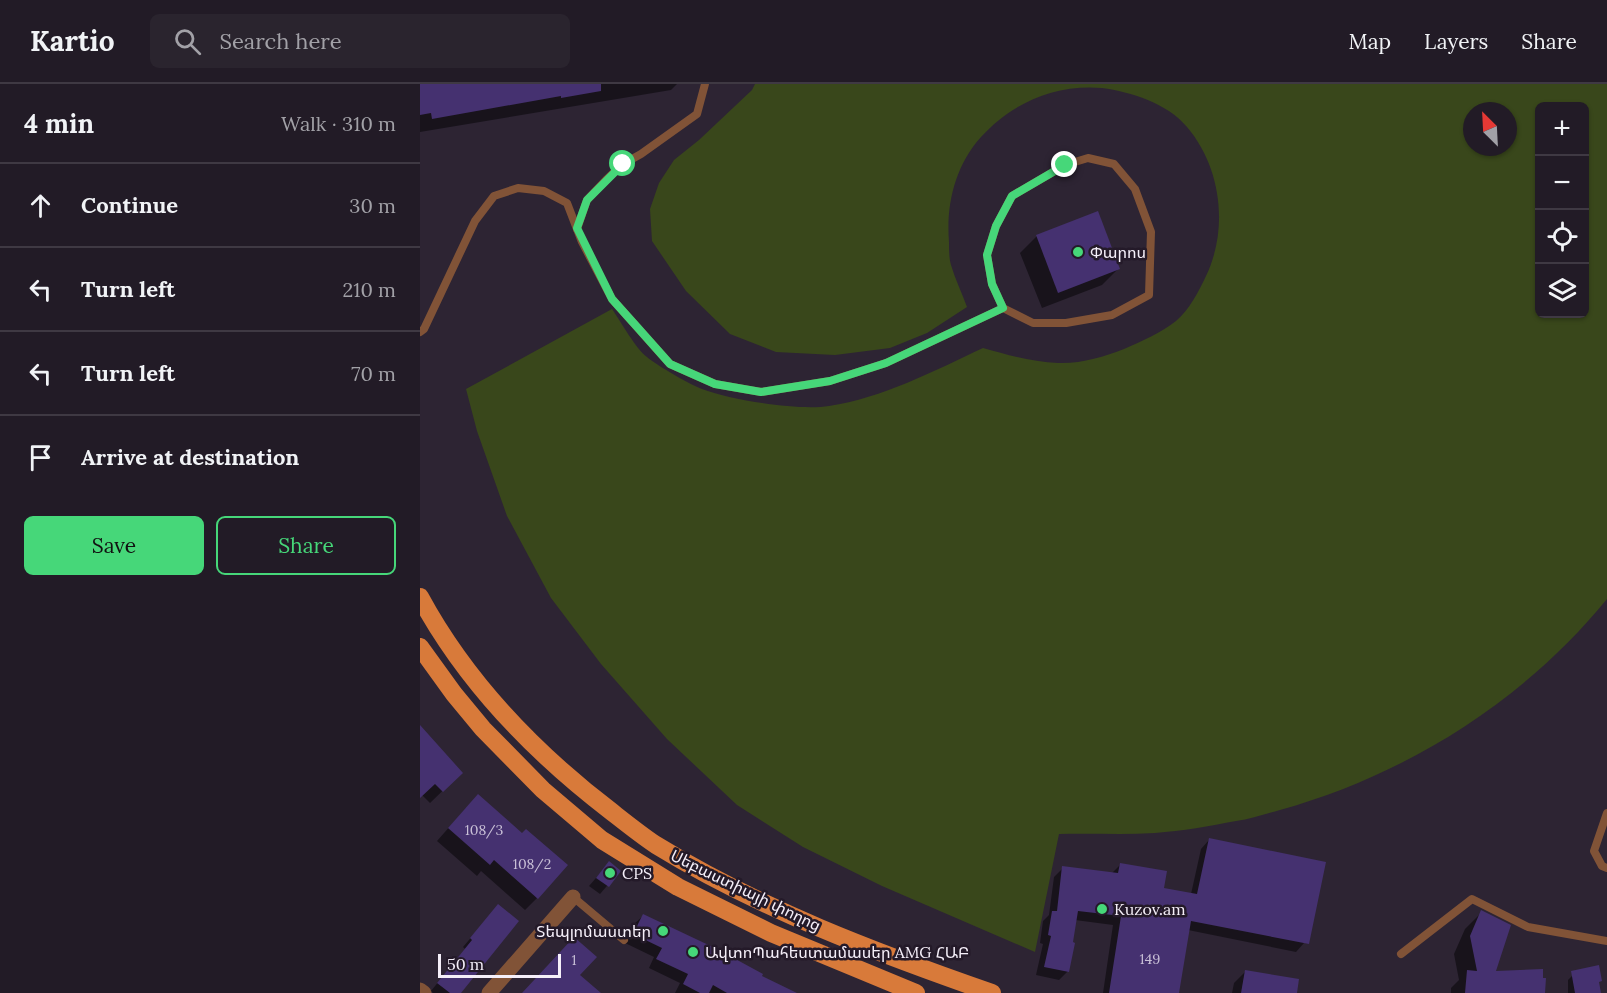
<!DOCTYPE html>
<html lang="en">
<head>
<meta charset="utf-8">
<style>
	:root { --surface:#221b26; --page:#2a242e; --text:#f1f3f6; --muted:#a2a1a7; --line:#3f3943; --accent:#46d779 }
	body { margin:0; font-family:Lora,"Noto Sans Armenian",serif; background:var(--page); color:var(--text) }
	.controls { position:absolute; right:18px; top:18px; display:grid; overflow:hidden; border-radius:9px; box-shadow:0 2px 4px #0004 }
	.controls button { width:54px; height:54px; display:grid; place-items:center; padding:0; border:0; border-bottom:2px solid var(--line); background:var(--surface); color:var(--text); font:30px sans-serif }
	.compass { position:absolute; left:1043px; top:18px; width:54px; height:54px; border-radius:50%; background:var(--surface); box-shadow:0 2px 4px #0004; rotate:336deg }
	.scale { position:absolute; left:18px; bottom:15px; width:123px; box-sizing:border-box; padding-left:6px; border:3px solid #f5eff9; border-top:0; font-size:16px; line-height:21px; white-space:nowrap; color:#f5eff9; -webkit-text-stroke:4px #241a29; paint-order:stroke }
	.stop { position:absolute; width:18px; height:18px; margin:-14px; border:4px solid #46d779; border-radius:50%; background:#fff }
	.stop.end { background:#46d779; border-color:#fff; box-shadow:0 2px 6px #0008 }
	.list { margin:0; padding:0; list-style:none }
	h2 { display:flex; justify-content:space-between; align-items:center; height:78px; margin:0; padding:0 24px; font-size:26px }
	h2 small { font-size:20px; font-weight:400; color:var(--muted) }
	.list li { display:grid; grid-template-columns:39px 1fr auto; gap:18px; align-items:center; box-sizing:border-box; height:84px; padding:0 24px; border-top:2px solid var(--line) }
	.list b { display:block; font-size:22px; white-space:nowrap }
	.list em { font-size:20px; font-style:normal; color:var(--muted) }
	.actions { display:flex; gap:12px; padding:18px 24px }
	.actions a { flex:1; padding:14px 0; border:2px solid var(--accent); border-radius:9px; text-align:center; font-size:21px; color:var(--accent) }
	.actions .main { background:var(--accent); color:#111 }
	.icon { flex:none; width:33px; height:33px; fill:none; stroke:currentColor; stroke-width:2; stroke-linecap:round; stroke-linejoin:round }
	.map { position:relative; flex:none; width:1187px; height:909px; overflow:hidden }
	header { display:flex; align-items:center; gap:36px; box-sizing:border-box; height:84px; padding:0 30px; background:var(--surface); border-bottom:2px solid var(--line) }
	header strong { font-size:28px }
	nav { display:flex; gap:33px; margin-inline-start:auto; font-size:21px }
	.search { width:420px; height:54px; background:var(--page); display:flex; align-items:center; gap:15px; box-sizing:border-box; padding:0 21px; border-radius:9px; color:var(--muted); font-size:22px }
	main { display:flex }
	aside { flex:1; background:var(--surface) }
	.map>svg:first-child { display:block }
</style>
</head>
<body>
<header>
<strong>Kartio</strong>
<div class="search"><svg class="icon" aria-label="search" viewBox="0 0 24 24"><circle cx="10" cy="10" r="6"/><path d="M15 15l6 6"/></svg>Search here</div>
<nav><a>Map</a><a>Layers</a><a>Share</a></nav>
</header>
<main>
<aside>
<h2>4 min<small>Walk · 310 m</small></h2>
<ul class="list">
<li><svg class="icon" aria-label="ahead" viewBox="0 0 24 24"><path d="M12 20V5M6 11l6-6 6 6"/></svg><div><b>Continue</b></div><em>30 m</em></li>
<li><svg class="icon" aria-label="left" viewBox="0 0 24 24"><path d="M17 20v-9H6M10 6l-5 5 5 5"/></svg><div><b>Turn left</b></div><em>210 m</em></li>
<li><svg class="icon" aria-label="left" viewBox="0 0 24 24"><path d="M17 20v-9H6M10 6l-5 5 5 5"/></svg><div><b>Turn left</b></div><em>70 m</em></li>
<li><svg class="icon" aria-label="arrive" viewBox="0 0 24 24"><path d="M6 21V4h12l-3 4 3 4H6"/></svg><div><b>Arrive at destination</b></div></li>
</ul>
<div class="actions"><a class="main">Save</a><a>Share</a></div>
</aside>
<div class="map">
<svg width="1187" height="909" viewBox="0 0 1187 909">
	<rect width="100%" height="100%" fill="#2d2433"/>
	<path fill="#39471b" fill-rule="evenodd" d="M335,0H1187V515C1104,617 986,691 860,726C845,730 831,735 816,737C790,742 762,747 735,749C703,751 671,749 639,750L615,868L462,802L383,763L317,721L247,655L181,580L131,514L87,432L57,347L46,305L192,225C201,238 216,265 227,273C236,281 271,301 282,305C311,316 379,327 409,322C462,314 514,287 563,264C588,271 612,278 638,279C660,280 684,273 704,265C722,257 741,249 756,237C769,226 779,207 786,192C809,144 801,83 767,43C747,19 711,8 682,4C635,0 592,19 561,53C535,82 526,120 529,158C529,166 529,174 531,181C535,195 542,209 547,223L507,249L470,264L415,271L356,268L310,250L266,207L232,157L230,125L239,99L254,76L279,56L332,6ZM1120,22H1164V230H1120ZM1052,27H1088V63H1052Z"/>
	<g fill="#0007">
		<path d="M0,0H257L251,6L0,48Z"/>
		<path d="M617,152L698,185L682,201L622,224L600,169Z"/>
		<path d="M0,685L41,689L10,719L2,711L0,713Z"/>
		<path d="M46,724L117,814L105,826L61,787L57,792L17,757Z"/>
		<path d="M789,756L884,859L876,868L768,846L757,909H683L693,841L655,836L648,887L639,896L616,891L623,860L620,859L623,837L629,831L634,793L643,784L692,789L701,780L742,806L771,810L781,765Z"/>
		<path d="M189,779L199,788L180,810L169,802Z"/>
		<path d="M1062,828L1074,889L1123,909H1031V904L1039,896L1034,870L1045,845Z"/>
		<path d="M71,830L39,909H13L11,907L45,865L43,863Z"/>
		<path d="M223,832L340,892L373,909H255L260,899L229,884L234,873L205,859L214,840Z"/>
		<path d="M826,887L875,909H812L814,899Z"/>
		<path d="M1157,887L1178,899L1180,909H1148V896Z"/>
	</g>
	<g fill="#453170">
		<path d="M0,0H181V7L141,14V12L12,35L11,29L0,31Z"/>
		<path d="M678,127L700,185L638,209L616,151Z"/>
		<path d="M0,641L43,689L23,708L15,700L0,714Z"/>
		<path d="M58,710L102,749L106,745L148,781L118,815L74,776L70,781L28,744Z"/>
		<path d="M789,754L906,778L889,860L771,837L759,909H689L701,832L658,827L653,858L655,859L649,888L624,883L631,852L628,851L632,827H637L642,782L698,789L700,779L747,787L744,804L777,810Z"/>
		<path d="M189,777L201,787L189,803L176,794Z"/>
		<path d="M78,820L99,837L41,909H30L17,899L52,856L50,854Z"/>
		<path d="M1061,826L1091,841L1076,887L1123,885V894H1126L1125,909H1045L1047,886L1057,887L1050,852Z"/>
		<path d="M223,830L297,865L343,890L342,892L377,909H307L293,901L289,909H280L263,900L268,890L236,875L242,864L213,850Z"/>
		<path d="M154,853L177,873L160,891L181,909H102Z"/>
		<path d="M1179,881L1182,897L1179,898L1181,909H1155L1151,887Z"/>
		<path d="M825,886L879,895L877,909H821Z"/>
	</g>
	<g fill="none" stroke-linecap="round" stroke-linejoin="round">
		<g stroke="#815337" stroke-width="8">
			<path d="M157,145L167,116L186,96L203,80L221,70L277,30L285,0"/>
			<path d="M0,248L4,245L55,137L74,112L98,104L124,107L147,119L162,158L192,215L250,280L295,300L341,308L410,297L466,279L583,224L613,239H646L692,231L729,211L731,148L715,105L694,80L668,74L645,81L592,112L576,142L567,171L572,200L583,224"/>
			<path d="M1187,729L1174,767L1182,782L1187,784"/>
			<path d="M153,813L204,856"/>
			<path d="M981,870L1052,815L1108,843L1187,857"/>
		</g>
		<g stroke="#815337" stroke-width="15">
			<path d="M0,906L4,909"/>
			<path d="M69,909L153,813"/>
		</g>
		<g stroke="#d87a3a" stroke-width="18">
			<path d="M0,513C46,598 116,670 192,728C206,739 221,751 236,761C340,825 457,869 572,909"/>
			<path d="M0,563L34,610L63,645L123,706L182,756L258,803L351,849L496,909"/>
		</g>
	</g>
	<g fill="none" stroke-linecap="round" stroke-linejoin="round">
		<path stroke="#46d779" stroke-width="8" d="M203,80L167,116L157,144L192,215L218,244L250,280L295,300L341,308L410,297L466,279L583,224L572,200L567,171L576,142L592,112L645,81"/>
	</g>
	<g fill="#46d779" stroke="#241a29" stroke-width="2">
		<circle cx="658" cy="168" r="6"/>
		<circle cx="190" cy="789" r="6"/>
		<circle cx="682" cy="825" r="6"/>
		<circle cx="243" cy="847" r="6"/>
		<circle cx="273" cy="868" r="6"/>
	</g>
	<g text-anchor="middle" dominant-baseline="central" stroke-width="5" stroke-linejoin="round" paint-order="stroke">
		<g font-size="14" fill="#c9c0d7">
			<text x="64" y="746">108/3</text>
			<text x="112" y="780">108/2</text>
			<text x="730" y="875">149</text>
			<text x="154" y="876">1</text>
		</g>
		<g font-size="16" fill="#f5eff9" stroke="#241a29" text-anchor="start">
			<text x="670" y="168">Փարոս</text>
			<text x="202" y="789">CPS</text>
			<text x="694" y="825">Kuzov.am</text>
			<text x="231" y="847" text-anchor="end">Տեպլոմաստեր</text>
			<text x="285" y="868">ԱվտոՊահեստամասեր AMG ՀԱԲ</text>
		</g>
		<g font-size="16" fill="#f5eff9" stroke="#241a29">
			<text transform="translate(326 806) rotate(26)">Սեբաստիայի փողոց</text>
		</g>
	</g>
</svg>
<div class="controls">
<button>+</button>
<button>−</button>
<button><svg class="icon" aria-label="locate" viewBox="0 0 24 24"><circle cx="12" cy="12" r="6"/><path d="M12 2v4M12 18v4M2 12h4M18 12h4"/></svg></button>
<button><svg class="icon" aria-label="layers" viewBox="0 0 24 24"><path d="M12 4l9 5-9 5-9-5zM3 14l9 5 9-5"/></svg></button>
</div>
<svg class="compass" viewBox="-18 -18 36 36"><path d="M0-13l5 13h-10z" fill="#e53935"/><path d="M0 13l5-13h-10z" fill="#a2a1a7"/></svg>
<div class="scale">50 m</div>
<div class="stop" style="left:203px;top:80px"></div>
<div class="stop end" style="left:645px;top:81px"></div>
</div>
</main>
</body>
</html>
